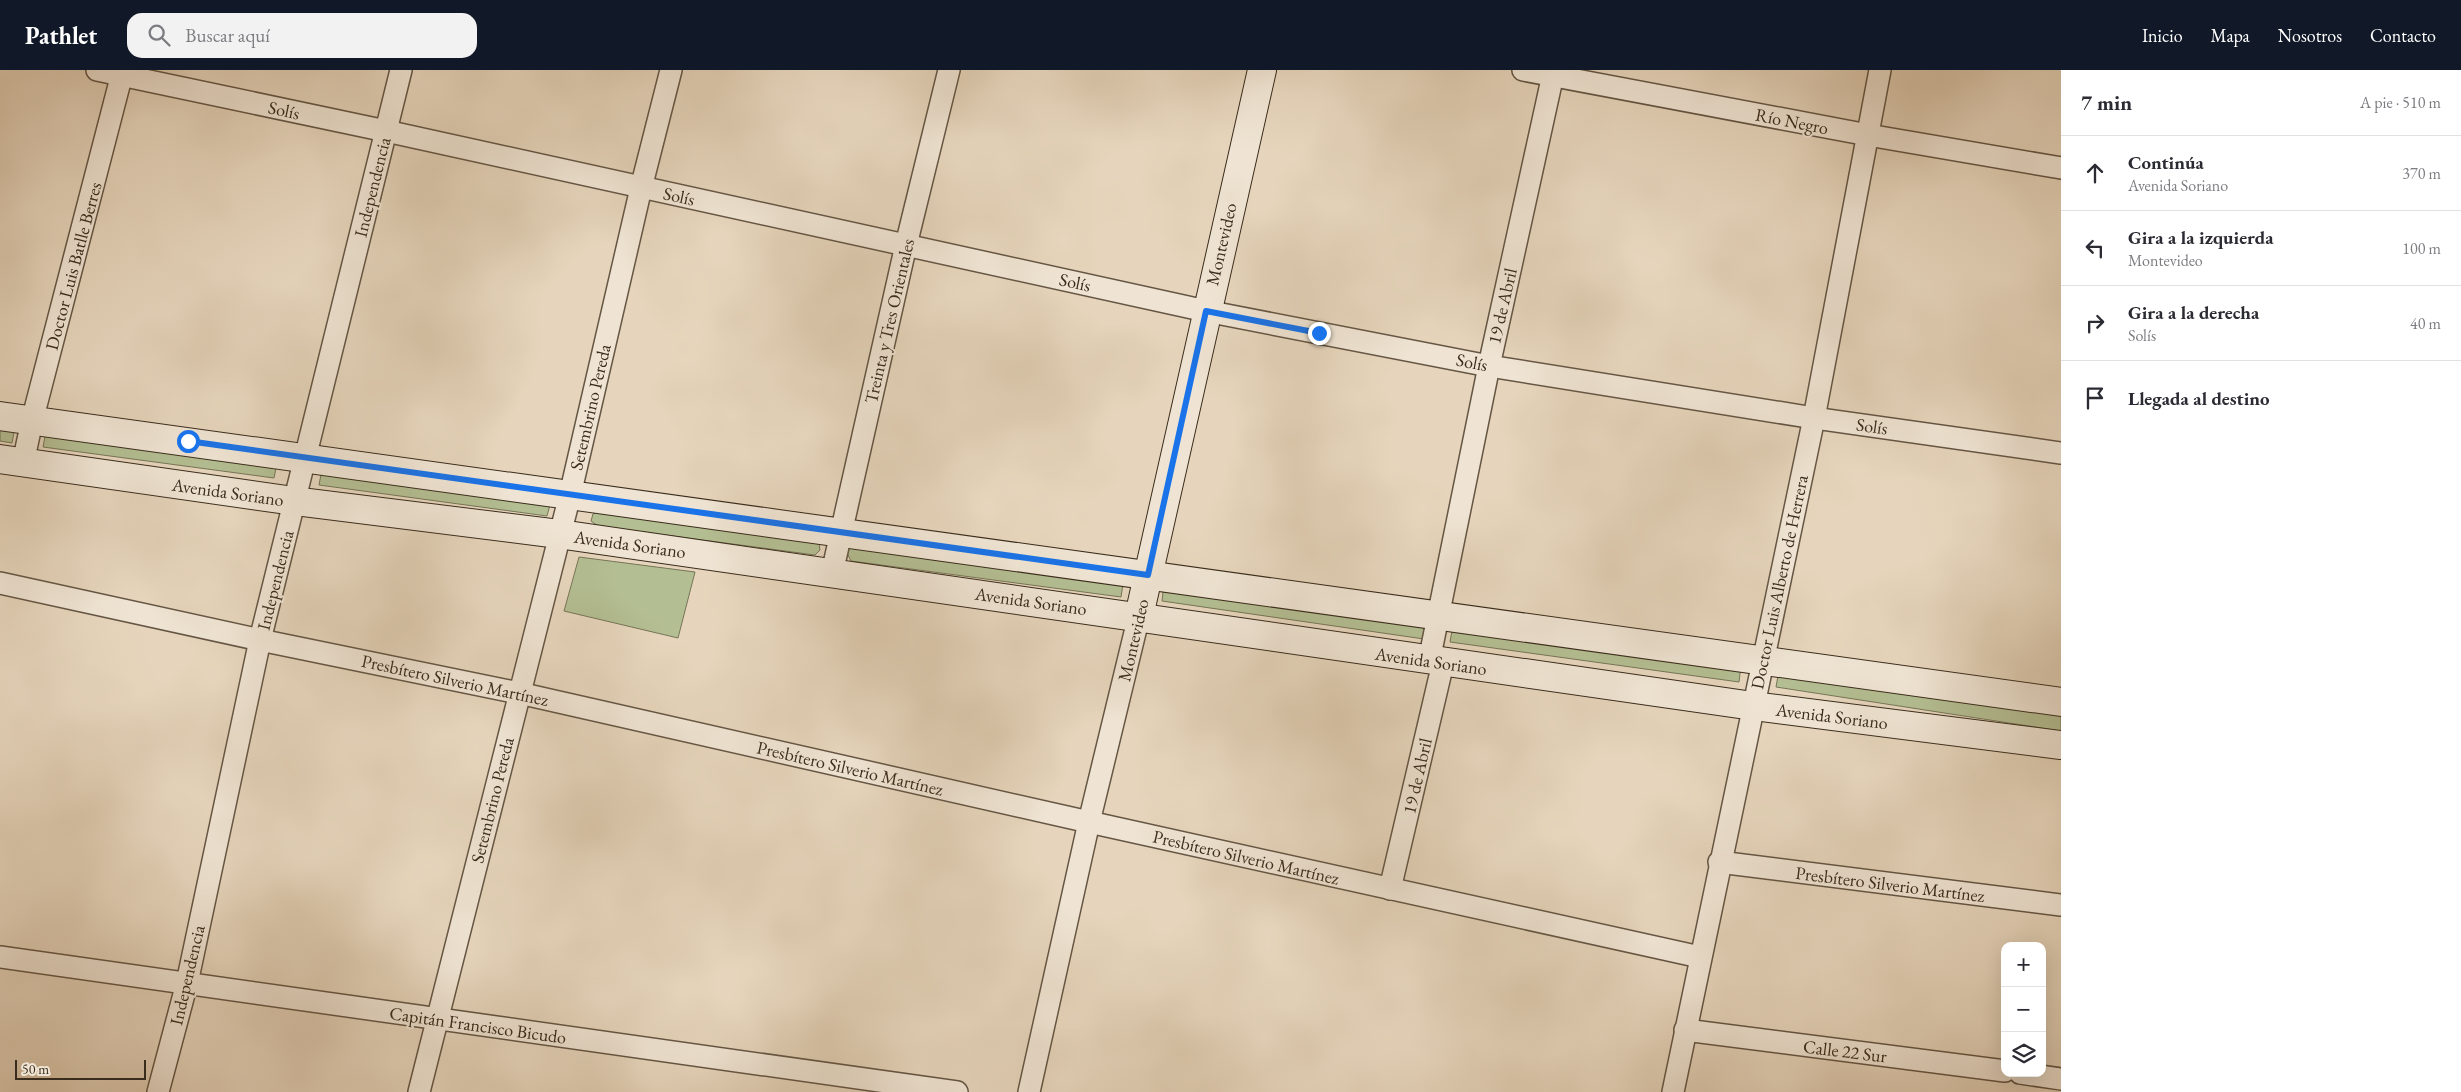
<!DOCTYPE html>
<html lang="es">
<head>
<meta charset="utf-8">
<style>
	:root { --surface:#fff; --page:#f2f2f3; --text:#2b2b33; --muted:#7c7c81; --line:#e1e1e2; --accent:#111827 }
	body { margin:0; font-family:"EB Garamond",serif; background:var(--page); color:var(--text) }
	.controls { position:absolute; right:15px; bottom:15px; display:grid; overflow:hidden; border-radius:10px; box-shadow:0 5px 20px #0002 }
	.controls button { width:45px; height:45px; display:grid; place-items:center; padding:0; border:0; border-bottom:1px solid var(--line); background:var(--surface); color:var(--text); font:25px sans-serif }
	.scale { position:absolute; left:15px; bottom:12px; width:131px; box-sizing:border-box; padding-left:5px; border:2px solid #3a2c1c; border-top:0; font-size:14px; line-height:18px; white-space:nowrap; color:#3a2c1c; -webkit-text-stroke:4px #efe4d3; paint-order:stroke }
	.stop { position:absolute; width:15px; height:15px; margin:-11px; border:4px solid #1a73e8; border-radius:50%; background:#fff }
	.stop.end { background:#1a73e8; border-color:#fff; box-shadow:0 1px 5px #0008 }
	.list { margin:0; padding:0; list-style:none }
	h2 { display:flex; justify-content:space-between; align-items:center; height:65px; margin:0; padding:0 20px; font-size:21px }
	h2 small { font-size:16px; font-weight:400; color:var(--muted) }
	.list li { display:grid; grid-template-columns:32px 1fr auto; gap:15px; align-items:center; box-sizing:border-box; height:75px; padding:0 20px; border-top:1px solid var(--line) }
	.list b { display:block; font-size:19px; white-space:nowrap }
	.list p { margin:0; font-size:16px; white-space:nowrap; color:var(--muted) }
	.list em { font-size:16px; font-style:normal; color:var(--muted) }
	.icon { flex:none; width:28px; height:28px; fill:none; stroke:currentColor; stroke-width:2; stroke-linecap:round; stroke-linejoin:round }
	.map { position:relative; flex:none; width:2061px; height:1022px; overflow:hidden }
	header { display:flex; align-items:center; gap:30px; box-sizing:border-box; height:70px; padding:0 25px; background:var(--accent); color:#fff }
	header strong { font-size:24px }
	nav { display:flex; gap:28px; margin-inline-start:auto; font-size:18px }
	.search { width:350px; height:45px; background:var(--page); display:flex; align-items:center; gap:12px; box-sizing:border-box; padding:0 18px; border-radius:15px; color:var(--muted); font-size:19px }
	main { display:flex }
	aside { flex:1; background:var(--surface) }
	.map>svg:first-child { display:block }
</style>
</head>
<body>
<header>
<strong>Pathlet</strong>
<div class="search"><svg class="icon" aria-label="search" viewBox="0 0 24 24"><circle cx="10" cy="10" r="6"/><path d="M15 15l6 6"/></svg>Buscar aquí</div>
<nav><a>Inicio</a><a>Mapa</a><a>Nosotros</a><a>Contacto</a></nav>
</header>
<main>
<div class="map">
<svg width="2061" height="1022" viewBox="0 0 2061 1022">
	<rect width="100%" height="100%" fill="#e6d5bc"/>
	<filter id="stains"><feTurbulence type="fractalNoise" baseFrequency=".004" numOctaves="4"/><feColorMatrix values="0 0 0 0 .2 0 0 0 0 .09 0 0 0 0 .02 0 0 0 .5 -.17"/></filter>
	<radialGradient id="worn" r=".72"><stop offset=".6" stop-color="#630" stop-opacity="0"/><stop offset="1" stop-color="#630" stop-opacity=".3"/></radialGradient>
	<g fill="#b3be92" stroke="#767557">
		<path d="M0,355L15,357L12,373L0,371Z"/>
		<path d="M46,361L277,393L274,408L43,377Z"/>
		<path d="M322,399L551,431L547,446L319,415Z"/>
		<path d="M596,442L819,473L820,480L815,485L598,456L591,451L593,444Z"/>
		<path d="M850,477L1123,514L1121,527L851,491L847,483Z"/>
		<path d="M579,487L695,502L678,568L564,541Z"/>
		<path d="M1164,514L1426,552L1424,569L1162,531Z"/>
		<path d="M1453,555L1741,595L1739,612L1450,572Z"/>
		<path d="M1779,600L2061,643V661L1776,617Z"/>
	</g>
	<g fill="none" stroke-linecap="round" stroke-linejoin="round">
		<g stroke="#655644" stroke-width="24">
			<g id="street">
				<path d="M97,0L386,61L1206,241L1489,296L1814,348L2061,383"/>
				<path d="M1523,0L1868,65L2061,98"/>
				<path d="M23,393L32,351L123,0"/>
				<path d="M832,503L906,175L949,0"/>
				<path d="M0,513L260,570L519,623L1089,752L1700,887"/>
				<path d="M1429,591L1489,296L1554,0"/>
				<path d="M1719,792L2061,835"/>
				<path d="M1390,819L1443,593"/>
				<path d="M0,887L957,1022"/>
				<path d="M1685,960L2005,1001"/>
				<path d="M2020,1003L2061,1009"/>
				<path d="M158,1022L187,913L260,570L401,0"/>
				<path d="M419,1022L570,425L641,118L671,0"/>
				<path d="M1029,1022L1089,752L1139,546"/>
				<path d="M1673,1022L1814,348L1880,0"/>
			</g>
		</g>
		<g stroke="#3a2c1c" stroke-width="30">
			<g id="secondary">
				<path d="M0,346L2061,632"/>
				<path d="M0,389L294,431L559,464L1753,636L2061,675"/>
				<path d="M1139,546L1262,0"/>
			</g>
		</g>
		<use href="#street" stroke="#efe4d3" stroke-width="21"/>
		<use href="#secondary" stroke="#efe4d3" stroke-width="28"/>
	</g>
	<g fill="none" stroke-linecap="round" stroke-linejoin="round">
		<path stroke="#1a73e8" stroke-width="6" d="M188,371L1148,505L1206,241L1319,263"/>
	</g>
	<g text-anchor="middle" dominant-baseline="central" stroke-width="4" stroke-linejoin="round" paint-order="stroke">
		<g font-size="18" fill="#3a2c1c" stroke="#efe4d3">
			<text transform="translate(284 40) rotate(12)">Solís</text>
			<text transform="translate(1792 51) rotate(11)">Río Negro</text>
			<text transform="translate(372 117) rotate(-76)">Independencia</text>
			<text transform="translate(679 126) rotate(12)">Solís</text>
			<text transform="translate(1221 174) rotate(-77)">Montevideo</text>
			<text transform="translate(73 196) rotate(-75)">Doctor Luis Batlle Berres</text>
			<text transform="translate(1075 212) rotate(12)">Solís</text>
			<text transform="translate(1502 236) rotate(-77)">19 de Abril</text>
			<text transform="translate(889 251) rotate(-77)">Treinta y Tres Orientales</text>
			<text transform="translate(1472 292) rotate(11)">Solís</text>
			<text transform="translate(590 337) rotate(-77)">Setembrino Pereda</text>
			<text transform="translate(1872 356) rotate(8)">Solís</text>
			<text transform="translate(228 422) rotate(8)">Avenida Soriano</text>
			<text transform="translate(630 474) rotate(8)">Avenida Soriano</text>
			<text transform="translate(275 510) rotate(-76)">Independencia</text>
			<text transform="translate(1779 512) rotate(-78)">Doctor Luis Alberto de Herrera</text>
			<text transform="translate(1031 531) rotate(8)">Avenida Soriano</text>
			<text transform="translate(1133 570) rotate(-77)">Montevideo</text>
			<text transform="translate(1431 591) rotate(8)">Avenida Soriano</text>
			<text transform="translate(455 610) rotate(12)">Presbítero Silverio Martínez</text>
			<text transform="translate(1832 646) rotate(7)">Avenida Soriano</text>
			<text transform="translate(850 698) rotate(13)">Presbítero Silverio Martínez</text>
			<text transform="translate(1417 706) rotate(-77)">19 de Abril</text>
			<text transform="translate(492 730) rotate(-76)">Setembrino Pereda</text>
			<text transform="translate(1246 787) rotate(13)">Presbítero Silverio Martínez</text>
			<text transform="translate(1890 814) rotate(7)">Presbítero Silverio Martínez</text>
			<text transform="translate(187 905) rotate(-77)">Independencia</text>
			<text transform="translate(478 955) rotate(8)">Capitán Francisco Bicudo</text>
			<text transform="translate(1845 981) rotate(7)">Calle 22 Sur</text>
		</g>
	</g>
	<rect width="100%" height="100%" filter="url(#stains)"/>
	<rect width="100%" height="100%" fill="url(#worn)"/>
</svg>
<div class="controls">
<button>+</button>
<button>−</button>
<button><svg class="icon" aria-label="layers" viewBox="0 0 24 24"><path d="M12 4l9 5-9 5-9-5zM3 14l9 5 9-5"/></svg></button>
</div>
<div class="scale">50 m</div>
<div class="stop" style="left:188px;top:371px"></div>
<div class="stop end" style="left:1319px;top:263px"></div>
</div>
<aside>
<h2>7 min<small>A pie · 510 m</small></h2>
<ul class="list">
<li><svg class="icon" aria-label="ahead" viewBox="0 0 24 24"><path d="M12 20V5M6 11l6-6 6 6"/></svg><div><b>Continúa</b><p>Avenida Soriano</p></div><em>370 m</em></li>
<li><svg class="icon" aria-label="left" viewBox="0 0 24 24"><path d="M17 20v-9H6M10 6l-5 5 5 5"/></svg><div><b>Gira a la izquierda</b><p>Montevideo</p></div><em>100 m</em></li>
<li><svg class="icon" aria-label="right" viewBox="0 0 24 24"><path d="M7 20v-9h11M14 6l5 5-5 5"/></svg><div><b>Gira a la derecha</b><p>Solís</p></div><em>40 m</em></li>
<li><svg class="icon" aria-label="arrive" viewBox="0 0 24 24"><path d="M6 21V4h12l-3 4 3 4H6"/></svg><div><b>Llegada al destino</b></div></li>
</ul>
</aside>
</main>
</body>
</html>
